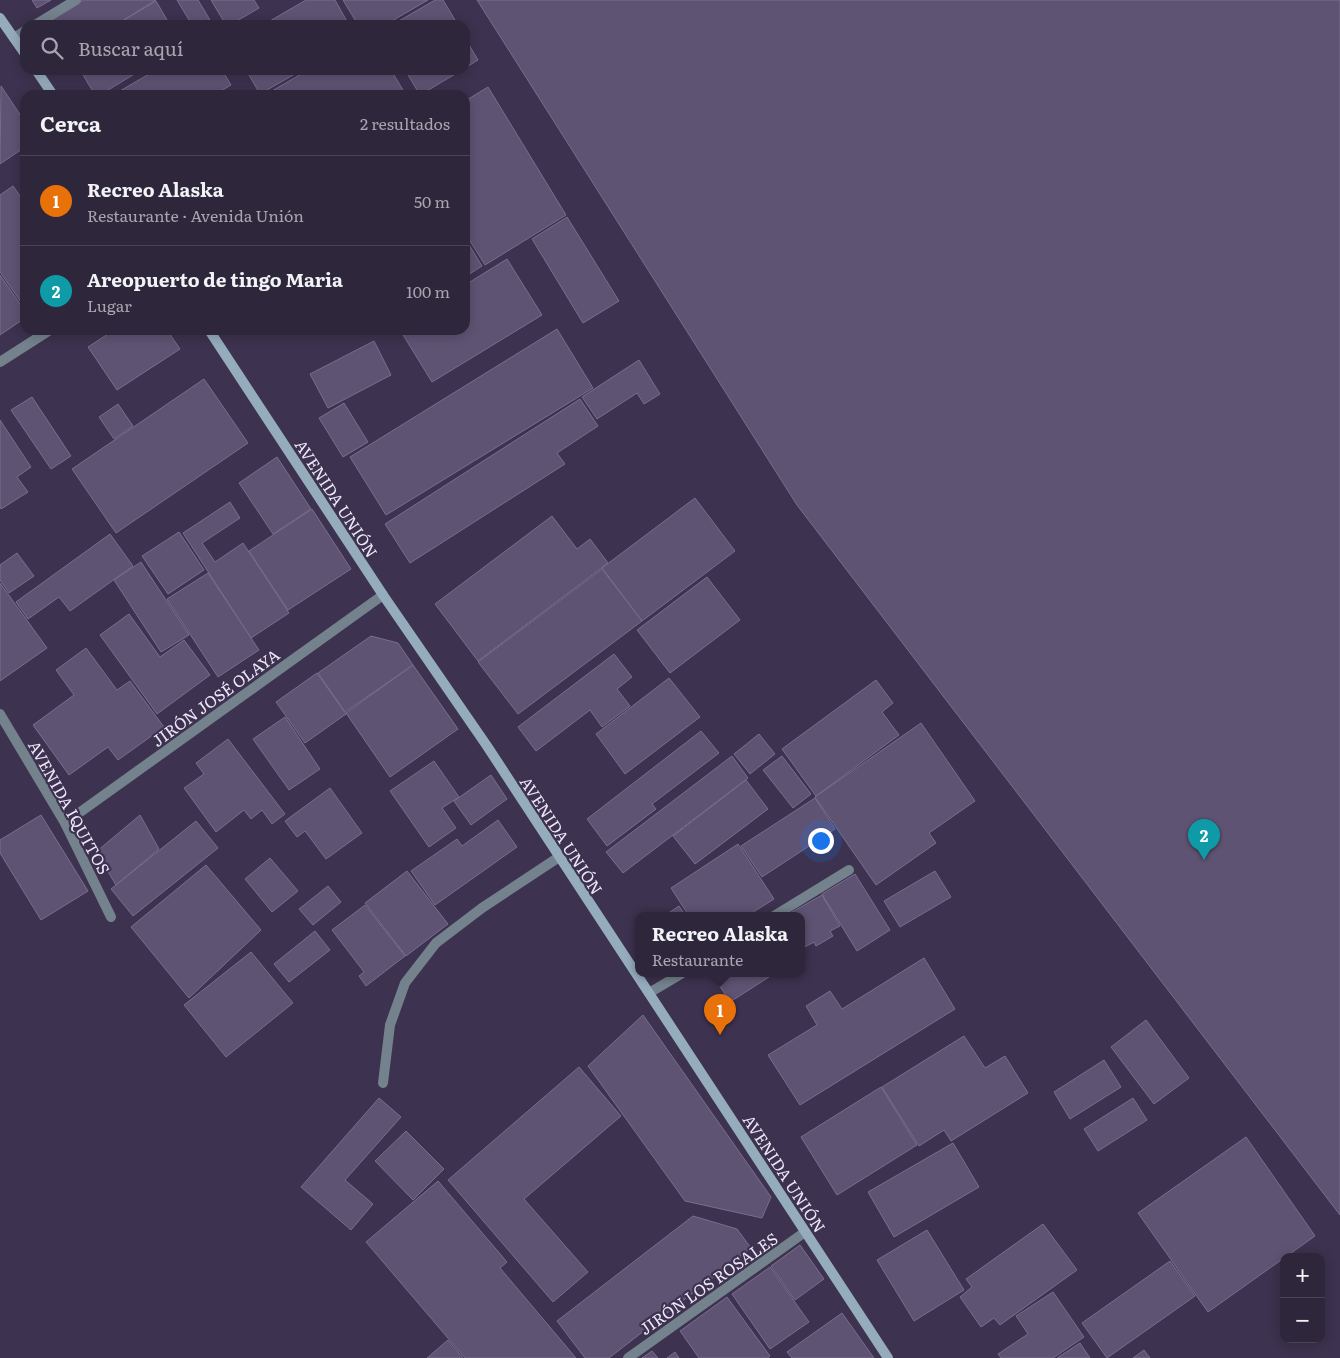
<!DOCTYPE html>
<html lang="es">
<head>
<meta charset="utf-8">
<style>
	:root { --surface:#2e263b; --page:#362e42; --text:#f1f3f6; --muted:#a7a5af; --line:#494355; --accent:#8bbbb9 }
	body { margin:0; font-family:Literata,serif; background:var(--page); color:var(--text) }
	.controls { position:absolute; right:15px; bottom:15px; display:grid; overflow:hidden; border-radius:10px; box-shadow:0 2px 12px #0003 }
	.controls button { width:45px; height:45px; display:grid; place-items:center; padding:0; border:0; border-bottom:1px solid var(--line); background:var(--surface); color:var(--text); font:25px sans-serif }
	.you { position:absolute; left:820px; top:840px; width:18px; height:18px; margin:-12px; border:4px solid #fff; border-radius:50%; background:#1a73e8; box-shadow:0 0 0 8px #1a73e833 }
	.badge { display:grid; place-items:center; width:32px; height:32px; border-radius:50%; background:var(--accent); color:#fff; font-size:16px; font-weight:700 }
	.pin { position:absolute; translate:-50% -41px; filter:drop-shadow(0 1px 2px #0008) }
	.pin::after { content:''; position:absolute; top:26px; width:18px; height:15px; background:inherit; clip-path:polygon(0 0,100% 0,50% 100%) }
	.popup { position:absolute; left:635px; top:912px; width:170px; height:65px; box-sizing:border-box; display:grid; place-content:center; border-radius:10px; background:var(--surface); filter:drop-shadow(0 1px 4px #0005); font-size:16px; white-space:nowrap; color:var(--muted) }
	.popup b { font-size:19px; color:var(--text) }
	.popup::after { content:''; position:absolute; left:50%; top:100%; margin-left:-10px; border:10px solid transparent; border-top-color:var(--surface) }
	.list { margin:0; padding:0; list-style:none }
	h2 { display:flex; justify-content:space-between; align-items:center; height:65px; margin:0; padding:0 20px; font-size:21px }
	h2 small { font-size:16px; font-weight:400; color:var(--muted) }
	.list li { display:grid; grid-template-columns:32px 1fr auto; gap:15px; align-items:center; box-sizing:border-box; height:90px; padding:0 20px; border-top:1px solid var(--line) }
	.list b { display:block; font-size:19px; white-space:nowrap }
	.list p { margin:0; font-size:16px; white-space:nowrap; color:var(--muted) }
	.list em { font-size:16px; font-style:normal; color:var(--muted) }
	.icon { flex:none; width:28px; height:28px; fill:none; stroke:currentColor; stroke-width:2; stroke-linecap:round; stroke-linejoin:round }
	.map { position:relative; flex:none; width:1340px; height:1358px; overflow:hidden }
	.search { position:absolute; background:var(--surface); box-shadow:0 2px 12px #0003; left:20px; top:20px; width:450px; height:55px; display:flex; align-items:center; gap:12px; box-sizing:border-box; padding:0 18px; border-radius:15px; color:var(--muted); font-size:19px }
	.panel { position:absolute; background:var(--surface); box-shadow:0 2px 12px #0003; left:20px; top:90px; width:450px; height:245px; border-radius:15px }
	.map>svg:first-child { display:block }
</style>
</head>
<body>
<div class="map">
<svg width="1340" height="1358" viewBox="0 0 1340 1358">
	<rect width="100%" height="100%" fill="#3d324f"/>
	<g fill="#5f5373" stroke="#796e8e">
		<path d="M32,0H51L37,8Z"/>
		<path d="M83,0H156L115,25H53L50,20Z"/>
		<path d="M177,0H198L213,25H192Z"/>
		<path d="M211,0H254L259,8L230,25H226Z"/>
		<path d="M306,0H335L349,25H263Z"/>
		<path d="M343,0H428L385,25H358Z"/>
		<path d="M435,0H443L458,25H392Z"/>
		<path d="M477,0H1340V1215L797,505Z"/>
		<path d="M156,1L170,25H116Z"/>
		<path d="M465,38L478,60L465,68Z"/>
		<path d="M80,70H141L100,95H95Z"/>
		<path d="M156,70H222L231,85L214,95H113Z"/>
		<path d="M246,70H302L260,94Z"/>
		<path d="M308,70H391L406,95H265Z"/>
		<path d="M405,70H462L420,95Z"/>
		<path d="M1,86L25,122V147L0,164Z"/>
		<path d="M488,87L566,215L485,265L465,233V101Z"/>
		<path d="M13,186L25,203V308L0,272V195Z"/>
		<path d="M567,217L619,301L583,323L532,239Z"/>
		<path d="M465,238L482,266L465,277Z"/>
		<path d="M507,259L542,315L432,382L400,330H465V285Z"/>
		<path d="M0,275L25,311V318L0,335Z"/>
		<path d="M557,329L593,388L386,515L350,457Z"/>
		<path d="M114,330H167L180,349L117,390L88,347Z"/>
		<path d="M374,341L391,375L328,408L310,374Z"/>
		<path d="M639,360L660,394L644,404L637,393L597,419L582,397Z"/>
		<path d="M204,379L248,443L116,533L72,469Z"/>
		<path d="M32,397L71,456L51,469L11,410Z"/>
		<path d="M580,399L598,426L557,453L565,464L410,563L385,524Z"/>
		<path d="M344,403L368,442L343,457L319,418Z"/>
		<path d="M118,404L133,426L114,439L99,417Z"/>
		<path d="M0,420L31,467L17,477L28,492L1,509L0,506Z"/>
		<path d="M277,457L311,509L273,534L239,483Z"/>
		<path d="M695,498L735,551L642,621L602,568Z"/>
		<path d="M230,502L240,518L202,543L215,562L243,543L289,613L251,638L183,533Z"/>
		<path d="M312,509L351,569L288,610L249,551Z"/>
		<path d="M552,516L577,549L590,539L608,563L478,661L435,604Z"/>
		<path d="M179,532L204,570L168,594L142,556Z"/>
		<path d="M110,534L133,566L70,611L59,597L28,619L16,602Z"/>
		<path d="M17,553L34,576L9,593L0,580V565Z"/>
		<path d="M141,562L189,635L161,652L114,580Z"/>
		<path d="M602,569L642,621L518,714L478,662Z"/>
		<path d="M208,573L259,650L218,677L167,599Z"/>
		<path d="M707,577L740,620L670,673L637,630Z"/>
		<path d="M0,583L47,648L0,681Z"/>
		<path d="M129,614L160,657L184,640L210,675L157,714L100,635Z"/>
		<path d="M371,636L398,643L413,665L345,712L318,673Z"/>
		<path d="M86,648L117,690L130,681L164,727L118,760L108,747L69,775L33,725L74,695L56,670Z"/>
		<path d="M614,654L632,677L617,689L630,706L602,727L590,710L536,751L518,727Z"/>
		<path d="M413,665L458,729L390,777L346,713Z"/>
		<path d="M317,673L346,714L305,743L276,702Z"/>
		<path d="M669,678L700,717L625,774L596,734Z"/>
		<path d="M876,680L893,703L882,712L899,735L816,796L782,749Z"/>
		<path d="M285,717L320,769L289,790L253,739Z"/>
		<path d="M921,723L975,801L929,833L936,843L876,885L815,797Z"/>
		<path d="M701,731L719,753L652,804L656,809L607,846L587,819Z"/>
		<path d="M759,734L775,754L750,774L734,754Z"/>
		<path d="M228,739L285,814L272,824L262,810L251,819L244,810L216,832L184,788L204,774L196,763Z"/>
		<path d="M732,756L748,778L623,873L606,852Z"/>
		<path d="M782,756L811,794L793,808L763,770Z"/>
		<path d="M434,761L459,797L442,808L456,828L429,847L390,791Z"/>
		<path d="M491,775L507,799L471,825L454,801Z"/>
		<path d="M746,780L768,809L695,864L673,836Z"/>
		<path d="M330,788L362,833L326,859L305,831L297,837L285,821Z"/>
		<path d="M815,798L835,829L762,877L741,846Z"/>
		<path d="M41,815L88,891L41,920L0,853V840Z"/>
		<path d="M140,815L159,849L116,885L96,852Z"/>
		<path d="M498,820L517,847L435,905L411,871L457,839L462,846Z"/>
		<path d="M196,821L218,848L133,916L111,889Z"/>
		<path d="M738,844L774,899L747,916H689L671,888Z"/>
		<path d="M270,858L298,891L272,912L245,879Z"/>
		<path d="M206,865L261,930L189,998L131,927Z"/>
		<path d="M407,871L448,924L406,956L365,903Z"/>
		<path d="M935,871L951,897L900,927L884,901Z"/>
		<path d="M855,874L890,930L857,951L822,894Z"/>
		<path d="M328,886L341,902L313,925L299,909Z"/>
		<path d="M822,895L840,926L830,931L833,936L816,946L814,942L801,949V916H785Z"/>
		<path d="M365,905L405,956L366,986L359,976L364,972L332,930Z"/>
		<path d="M679,906L686,916H664Z"/>
		<path d="M315,931L330,950L289,982L274,964Z"/>
		<path d="M251,952L293,1003L226,1057L184,1005Z"/>
		<path d="M924,958L955,1009L800,1105L768,1055L817,1025L806,1006L830,991L842,1009Z"/>
		<path d="M712,974H767L769,977L730,1002Z"/>
		<path d="M643,1015L771,1197L762,1218L685,1201L588,1066Z"/>
		<path d="M1146,1020L1189,1078L1154,1104L1111,1047Z"/>
		<path d="M964,1036L985,1068L1005,1056L1028,1093L951,1141L944,1130L919,1146L882,1087Z"/>
		<path d="M1104,1060L1121,1087L1070,1119L1054,1092Z"/>
		<path d="M579,1067L621,1116L524,1199L588,1272L553,1302L448,1180Z"/>
		<path d="M881,1087L917,1145L837,1195L801,1137Z"/>
		<path d="M379,1098L401,1117L345,1180L373,1204L351,1230L301,1187Z"/>
		<path d="M1133,1098L1147,1120L1098,1151L1084,1129Z"/>
		<path d="M406,1131L444,1169L413,1200L375,1161Z"/>
		<path d="M1246,1137L1315,1236L1208,1312L1138,1213Z"/>
		<path d="M953,1143L979,1187L894,1237L868,1192Z"/>
		<path d="M438,1181L507,1262L500,1268L576,1358H465L366,1242Z"/>
		<path d="M693,1216L737,1229L751,1248L609,1358H585L557,1321Z"/>
		<path d="M1043,1224L1077,1270L1000,1325L994,1318L981,1327L960,1297L972,1287L966,1279Z"/>
		<path d="M927,1230L964,1290L914,1321L877,1260Z"/>
		<path d="M800,1245L824,1279L795,1300L771,1266Z"/>
		<path d="M1170,1261L1195,1296L1107,1358L1082,1323Z"/>
		<path d="M770,1267L809,1322L770,1349L732,1294Z"/>
		<path d="M1053,1292L1084,1337L1053,1358H1001L998,1354L1028,1334L1016,1316Z"/>
		<path d="M727,1297L770,1356L768,1358H699L680,1331Z"/>
		<path d="M842,1313L874,1358H792L787,1352Z"/>
		<path d="M448,1340L463,1358H427Z"/>
		<path d="M1080,1343L1090,1358H1057Z"/>
		<path d="M1144,1350L1150,1358H1133Z"/>
		<path d="M652,1351L658,1358H642Z"/>
		<path d="M675,1352L679,1358H667Z"/>
	</g>
	<g fill="none" stroke-linecap="round" stroke-linejoin="round">
		<g stroke="#74828d" stroke-width="10">
			<path d="M35,25L76,0"/>
			<path d="M14,38L25,31"/>
			<path d="M0,362L50,330"/>
			<path d="M0,714L65,823L111,917"/>
			<path d="M65,823L383,595"/>
			<path d="M774,916L849,870"/>
			<path d="M649,993L681,974"/>
			<path d="M383,1083L390,1025L405,983L436,943L482,908L559,857"/>
			<path d="M628,1358L805,1232"/>
		</g>
		<g stroke="#95acbd" stroke-width="10">
			<path d="M0,18L25,54"/>
			<path d="M36,70L53,95"/>
			<path d="M209,330L383,595L487,746L888,1358"/>
		</g>
	</g>
	<g text-anchor="middle" dominant-baseline="central" stroke-width="4.5" stroke-linejoin="round" paint-order="stroke">
		<g font-size="16" fill="#ede7fa" stroke="#3d324f">
			<text transform="translate(337 498) rotate(57)">AVENIDA UNIÓN</text>
			<text transform="translate(215 697) rotate(-36)">JIRÓN JOSÉ OLAYA</text>
			<text transform="translate(70 807) rotate(61)">AVENIDA IQUITOS</text>
			<text transform="translate(562 835) rotate(57)">AVENIDA UNIÓN</text>
			<text transform="translate(785 1173) rotate(57)">AVENIDA UNIÓN</text>
			<text transform="translate(708 1283) rotate(-35)">JIRÓN LOS ROSALES</text>
		</g>
	</g>
</svg>
<div class="controls">
<button>+</button>
<button>−</button>
</div>
<div class="you"></div>
<div class="pin badge" style="left:720px;top:1035px;background:#e8710a">1</div>
<div class="popup"><b>Recreo Alaska</b>Restaurante</div>
<div class="pin badge" style="left:1204px;top:860px;background:#0f9aa8">2</div>
<div class="search"><svg class="icon" aria-label="search" viewBox="0 0 24 24"><circle cx="10" cy="10" r="6"/><path d="M15 15l6 6"/></svg>Buscar aquí</div>
<section class="panel">
<h2>Cerca<small>2 resultados</small></h2>
<ul class="list">
<li><span class="badge" style="background:#e8710a">1</span><div><b>Recreo Alaska</b><p>Restaurante · Avenida Unión</p></div><em>50 m</em></li>
<li><span class="badge" style="background:#0f9aa8">2</span><div><b>Areopuerto de tingo Maria</b><p>Lugar</p></div><em>100 m</em></li>
</ul>
</section>
</div>
</body>
</html>
